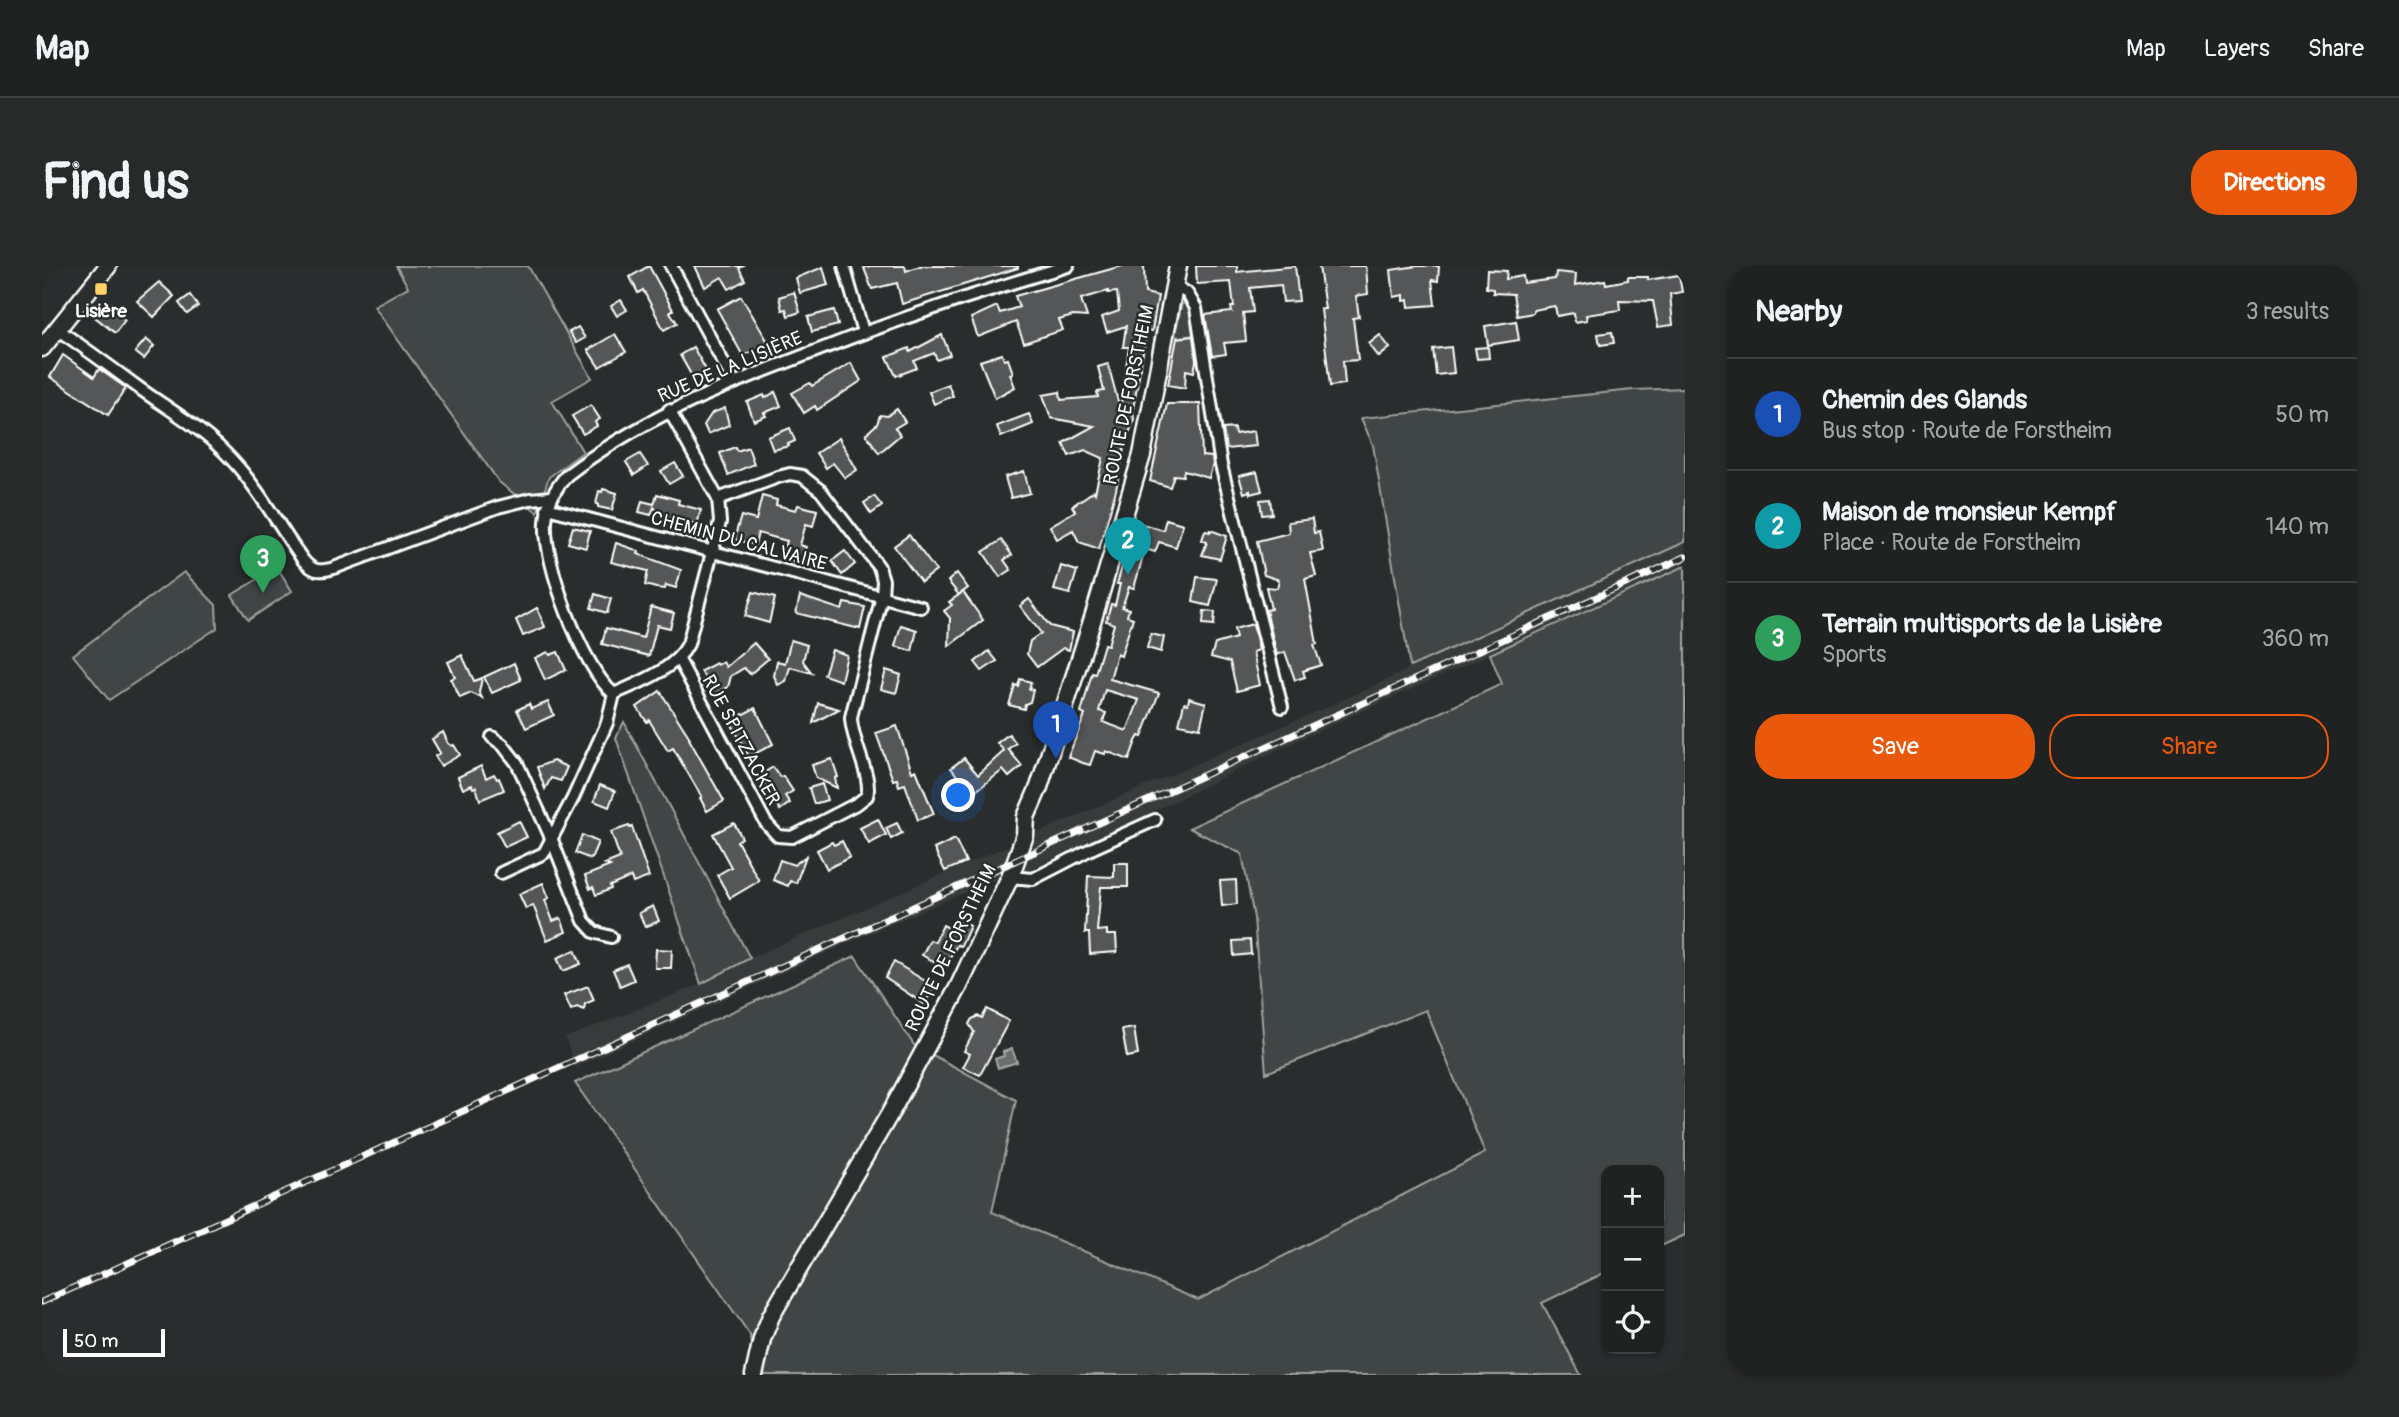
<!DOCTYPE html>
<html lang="en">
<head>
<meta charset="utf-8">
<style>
	:root { --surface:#202222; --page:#282a2a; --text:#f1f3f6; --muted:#a2a4a5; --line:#3d3f40; --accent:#ea580c }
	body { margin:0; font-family:Pangolin,sans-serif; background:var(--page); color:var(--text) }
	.controls { position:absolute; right:21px; bottom:21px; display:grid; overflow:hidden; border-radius:14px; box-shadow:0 2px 5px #0004 }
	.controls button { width:63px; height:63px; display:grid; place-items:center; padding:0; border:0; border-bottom:2px solid var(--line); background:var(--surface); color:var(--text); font:35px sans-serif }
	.scale { position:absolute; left:21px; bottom:18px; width:102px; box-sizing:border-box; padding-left:7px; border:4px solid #fff; border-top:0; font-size:19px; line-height:24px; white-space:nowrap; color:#fff; -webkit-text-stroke:5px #2a2d2e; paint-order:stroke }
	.you { position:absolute; left:917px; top:530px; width:24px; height:24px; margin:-18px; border:5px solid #fff; border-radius:50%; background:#1a73e8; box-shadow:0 0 0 10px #1a73e833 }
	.badge { display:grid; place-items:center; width:46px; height:46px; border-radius:50%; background:var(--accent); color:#fff; font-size:23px; font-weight:700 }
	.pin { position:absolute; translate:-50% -58px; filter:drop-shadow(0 2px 4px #0008) }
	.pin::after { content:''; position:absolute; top:37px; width:24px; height:21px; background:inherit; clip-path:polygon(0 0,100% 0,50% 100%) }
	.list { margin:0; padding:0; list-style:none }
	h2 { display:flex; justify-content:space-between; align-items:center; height:91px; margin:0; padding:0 28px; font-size:30px }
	h2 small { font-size:23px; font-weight:400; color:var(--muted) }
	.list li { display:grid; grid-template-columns:46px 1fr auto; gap:21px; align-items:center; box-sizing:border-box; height:112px; padding:0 28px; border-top:2px solid var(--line) }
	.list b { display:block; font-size:26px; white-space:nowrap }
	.list p { margin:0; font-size:23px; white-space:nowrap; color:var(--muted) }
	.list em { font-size:23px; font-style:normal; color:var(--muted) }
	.actions { display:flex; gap:14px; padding:21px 28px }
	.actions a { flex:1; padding:16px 0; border:2px solid var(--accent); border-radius:28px; text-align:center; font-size:24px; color:var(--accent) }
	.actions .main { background:var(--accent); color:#fff }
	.icon { flex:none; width:38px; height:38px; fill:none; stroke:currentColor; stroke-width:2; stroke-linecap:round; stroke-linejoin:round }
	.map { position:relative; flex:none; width:1643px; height:1109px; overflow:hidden; border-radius:28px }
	header { display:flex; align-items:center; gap:42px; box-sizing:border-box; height:98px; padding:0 35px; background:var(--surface); border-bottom:2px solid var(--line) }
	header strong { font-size:33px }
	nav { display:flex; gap:38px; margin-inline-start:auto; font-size:24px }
	.intro { display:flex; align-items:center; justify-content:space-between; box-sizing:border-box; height:168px; padding:0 42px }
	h1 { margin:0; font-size:49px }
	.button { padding:18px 32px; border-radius:28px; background:var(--accent); color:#fff; font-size:24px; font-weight:700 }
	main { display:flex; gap:42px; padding:0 42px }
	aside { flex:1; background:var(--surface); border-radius:28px; box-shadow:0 2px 5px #0004 }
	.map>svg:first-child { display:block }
</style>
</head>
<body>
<header>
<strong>Map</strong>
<nav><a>Map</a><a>Layers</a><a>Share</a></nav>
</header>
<div class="intro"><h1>Find us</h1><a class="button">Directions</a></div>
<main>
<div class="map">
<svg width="1643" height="1109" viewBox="0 0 1643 1109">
	<rect width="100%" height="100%" fill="#2a2d2e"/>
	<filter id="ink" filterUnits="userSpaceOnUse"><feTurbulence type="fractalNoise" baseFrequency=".0143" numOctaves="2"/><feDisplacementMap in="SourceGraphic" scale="14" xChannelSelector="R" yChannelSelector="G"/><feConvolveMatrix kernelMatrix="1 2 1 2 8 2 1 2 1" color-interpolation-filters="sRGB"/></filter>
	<g filter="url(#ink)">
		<path fill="#373a3b" d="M1643,276V300L1252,476L1106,548L993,601L947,616L805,677L533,801L523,772L659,718L708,692L1326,423L1375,398Z"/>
		<g fill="#414445" stroke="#a0a2a2" stroke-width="2">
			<path d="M354,0H486L550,112L510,135L541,186L507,211L495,246L457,216L332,40L366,21Z"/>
			<path d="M1140,37L1146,40L1153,69L1135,71L1133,69Z"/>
			<path d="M1643,122V276L1368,401L1331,179L1319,152L1591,124Z"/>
			<path d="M1643,300V969L1617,981V904H1564V1006L1500,1037L1539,1109H711L708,1069L533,817L813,690L872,779L974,834L950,946L1156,1034L1443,887L1384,744L1224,807L1212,652L1200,588L1147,562L1460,418L1448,388Z"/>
			<path d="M235,301L250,325L206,354L190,329Z"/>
			<path d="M142,306L174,339L175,362L67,434L31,389Z"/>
			<path d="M582,456L708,692L659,718L574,472Z"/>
		</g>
		<path fill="#6a6c6d" stroke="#a6a7a7" stroke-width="2" d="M970,783L975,796L956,802L953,793L962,790L961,786Z"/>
		<g fill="#555758" stroke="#fff" stroke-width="2" fill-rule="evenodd">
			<path d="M607,0L631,44L628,46L635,57L622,64L601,24L596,27L588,11Z"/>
			<path d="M653,0H700L697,2L703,14L687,23L680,11L663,21Z"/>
			<path d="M828,0H863L864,5L878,0H976V2L860,38L855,17L830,23L822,2Z"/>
			<path d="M1080,0H1102L1103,27L1116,30L1110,65L1105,64L1091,143L1092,155L1087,167L1085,166L1074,224L1057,283L1037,276L1031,264L1015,273L1008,260L1033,245L1030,240L1052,225L1053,227L1061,192L1043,184L1027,190L1021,177L1052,160L1009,152L1001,129L1018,126L1019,134L1056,131L1055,126L1062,125L1056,101L1066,98L1078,143L1087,81H1081L1084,60L1065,66L1060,51L1077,45L1075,26L1066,27V25L1039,33L1045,51L1031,50L1017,54L1021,64L982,77L974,56L936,71L929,52L955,40L958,47L977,41L973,30Z"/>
			<path d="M1154,0H1195V6L1253,0L1257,35L1241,36L1239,19L1208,22L1211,46L1201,47L1204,75L1182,77L1184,88L1170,90L1163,49L1190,46L1189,41H1192L1189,16L1155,18Z"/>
			<path d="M1277,0H1324L1326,28L1314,30L1317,51L1311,52L1316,94L1301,95L1303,118L1288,120L1279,43H1283Z"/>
			<path d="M1375,0H1397L1396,15L1390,14L1393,39L1367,41L1366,34L1362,35V29L1352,31L1349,4Z"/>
			<path d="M781,1L786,19L758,27L754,12Z"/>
			<path d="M1445,4L1465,5L1464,13L1481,10L1482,17L1513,13L1514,6L1534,8L1533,19L1563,14L1564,18L1586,14V11H1606V14L1637,9L1640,26L1628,28L1631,59L1616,61L1611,35L1577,34L1578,44L1544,49L1545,54L1533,56L1532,47L1515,50L1513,40L1491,44V47L1475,50L1471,28L1451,27V23L1444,22Z"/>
			<path d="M117,16L132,30L112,51L95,35Z"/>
			<path d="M752,26L758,46L746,50L744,43L740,44L737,31Z"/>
			<path d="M148,29L156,40L145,48L137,37Z"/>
			<path d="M699,30L726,76L701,90L675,43Z"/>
			<path d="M579,34L585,44L575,50L569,40Z"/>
			<path d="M64,38L83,54L73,67L53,51Z"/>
			<path d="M792,44L796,59L770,66L766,51Z"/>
			<path d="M1474,55L1477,74L1446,79L1443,60Z"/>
			<path d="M536,61L543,72L534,77L527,66Z"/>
			<path d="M1570,66L1572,77L1558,79L1556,68Z"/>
			<path d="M573,68L584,86L557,101L546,84Z"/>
			<path d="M900,69L908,89L895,94L892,87L872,95L875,102L854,110L845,91L867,82L868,86Z"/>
			<path d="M1338,69L1348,82L1337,91L1327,78Z"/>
			<path d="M1151,70L1154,95L1152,106L1144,104L1143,122L1126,119L1135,72Z"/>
			<path d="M104,73L112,80L102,93L93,86Z"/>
			<path d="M651,81L664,104L651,112L638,89Z"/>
			<path d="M1409,81L1412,107L1394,109L1391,83Z"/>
			<path d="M1446,81L1447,92L1435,93L1433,82Z"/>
			<path d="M960,88L962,94L966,93L971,107L968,108L973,121L953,132L938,95Z"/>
			<path d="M21,89L52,111L57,103L84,122L66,149L8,111Z"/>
			<path d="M809,97L819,115L775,144L773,140L762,147L750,127L768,117L770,120Z"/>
			<path d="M906,118L911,130L892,138L887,126Z"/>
			<path d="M733,126L739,140L722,147L724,150L712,155L705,136L722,129L723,132Z"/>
			<path d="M1125,138H1158L1160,190L1170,191L1171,198L1167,212L1142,205L1141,210L1132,209L1128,221L1108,215Z"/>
			<path d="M549,139L558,153L553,156L555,160L541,168L530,150Z"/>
			<path d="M683,142L687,159L666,168L662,159L670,147Z"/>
			<path d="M855,143L863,156L853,162L858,169L837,187L824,168L835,158L838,149L845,150Z"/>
			<path d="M987,148L991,158L959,171L955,160Z"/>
			<path d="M748,162L753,175L746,178L747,180L731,184L726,171Z"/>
			<path d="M1192,162L1193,168L1212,165L1214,180L1184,183L1181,163Z"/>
			<path d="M797,172L815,204L803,212L791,197L784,202L774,187Z"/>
			<path d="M693,181L695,185L706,181L712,198L686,209L678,187Z"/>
			<path d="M598,188L606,200L592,209L584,196Z"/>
			<path d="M633,197L641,210L627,218L619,205Z"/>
			<path d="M982,205L988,227L969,232L963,211Z"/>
			<path d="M1215,206L1220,225L1208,228V225L1202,227L1197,210Z"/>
			<path d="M561,223L575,227L570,244L556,241V238H554L557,225L560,226Z"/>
			<path d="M615,228L637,234L636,238L659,244L655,259L617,248L612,241L609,249L597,246L600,235L612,238Z"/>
			<path d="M720,230L735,234L734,239L754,244L756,239L775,244L771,260L764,258L758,279L764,281L760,295L754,293V296L740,292L745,275L716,267L713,279L692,273L699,250L714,254Z"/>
			<path d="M832,230L840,240L829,248L822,237Z"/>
			<path d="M1228,233L1230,248L1220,249L1218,234Z"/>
			<path d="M1124,253L1141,258L1134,281L1117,276L1113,286L1103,283L1092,322L1087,321L1080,341L1087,343L1085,350L1091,352L1079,390L1075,388L1068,413L1117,427L1100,471L1097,470L1094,475L1087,494L1064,485L1063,488L1053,485L1048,499L1041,497L1026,491L1043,449L1039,447L1050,407L1053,408L1062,378L1066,379L1072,358L1064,355L1069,338L1073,339L1078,318H1075L1093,256L1121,264ZM1063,424L1097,434L1085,465L1061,456L1064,447L1057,445Z"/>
			<path d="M1270,253L1272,267L1277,266L1281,285L1268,287L1274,310L1263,313L1275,378L1272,379L1279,399L1261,405L1263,411L1253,414L1243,386L1235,389L1224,344L1229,343L1224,321L1235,322L1237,314L1222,309L1215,275L1247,267L1246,256Z"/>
			<path d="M531,261L548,265L544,282L526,277Z"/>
			<path d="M1168,264L1185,270L1178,293L1160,289L1165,276L1160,274L1163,265L1168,266Z"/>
			<path d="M867,269L894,305L879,316L852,280Z"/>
			<path d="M959,274L970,289L962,294L969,304L958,311L941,286Z"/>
			<path d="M574,277L597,285L596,288L639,304L634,322L624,319L623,323L614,322L603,319L606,305L569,296Z"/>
			<path d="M803,285L813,298L800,309L790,295Z"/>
			<path d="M1019,300L1035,305L1028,328L1012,324Z"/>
			<path d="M915,307L926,322L917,329L906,315Z"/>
			<path d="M1155,311L1175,313L1168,340L1151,336Z"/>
			<path d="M711,326L733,332L727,357L703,350Z"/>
			<path d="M921,326L941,354L907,380L908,352L902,345L910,339L907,336Z"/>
			<path d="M553,328L569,333L565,347L549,342Z"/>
			<path d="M758,330L800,344L802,337L823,341L818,363L754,347Z"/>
			<path d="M987,333L1008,360L1031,366L1027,384L1021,382L995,401L985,388L988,375L999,367L978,340Z"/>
			<path d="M609,341L632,347L628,362L615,359L607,390L560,378L564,362L601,372Z"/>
			<path d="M495,342L503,361L481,370L474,354Z"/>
			<path d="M1162,345L1173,346L1172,359L1161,358Z"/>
			<path d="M1211,358L1217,384L1211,386L1218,419L1195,425L1188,396L1169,391L1173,378L1194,372L1192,363Z"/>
			<path d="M859,359L875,364L870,385L853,380Z"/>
			<path d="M1109,368L1122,371L1119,386L1105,382Z"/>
			<path d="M749,374L765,379L761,395L770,407L748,401L744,415L736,419L732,410L735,395L743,397Z"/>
			<path d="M712,377L726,393L708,408L702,402L689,410L686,421L672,429L659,405L674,397L675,399L681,396L684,401Z"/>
			<path d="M790,384L805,389L799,415L782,409Z"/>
			<path d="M947,385L955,395L940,405L933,396Z"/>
			<path d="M506,386L508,389L516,386L524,404L503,414L493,392Z"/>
			<path d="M420,389L432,415L440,412L437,426L440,432L429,427L418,432L409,413L413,411L406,396Z"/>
			<path d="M472,397L479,414L450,427L442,411Z"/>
			<path d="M844,404L859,409L854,427L839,423Z"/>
			<path d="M978,413L989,416L987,423L991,424L988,436L983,438L982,443L967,439L973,419L976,420Z"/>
			<path d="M618,425L648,472L647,473L682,535L665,545L658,532L660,531L631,482L626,485L607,454L605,456L595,441Z"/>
			<path d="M1147,432L1164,437L1158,462L1137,458L1142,437L1146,438Z"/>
			<path d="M506,436L512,449L484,462L475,444L487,438L489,443Z"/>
			<path d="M776,437L797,443L771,457Z"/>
			<path d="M713,442L731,478L707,491L688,455Z"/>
			<path d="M855,460L870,506L874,504L892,548L876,554L863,518L857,520L855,513L851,514L834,467Z"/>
			<path d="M401,466L406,477L410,480L412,479L418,489L399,500L393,490L398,487L390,473Z"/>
			<path d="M967,468L974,477L966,483L980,500L967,511L961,504L930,528L932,530L922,538L912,525L918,520L913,513L916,511L909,502L922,492L936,509L962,485L955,477Z"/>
			<path d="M790,493L796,511L793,512L795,522L774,512L770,499Z"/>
			<path d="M511,495L525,501L519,515L509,512L503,523L495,501Z"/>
			<path d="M439,500L444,512L452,508L455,513L457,512L462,524L438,534L434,521L431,522L430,519L421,523L416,511Z"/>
			<path d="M731,501L738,511L741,510L751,525L743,530L748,537L738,544L733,536L730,538L724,528L726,526L724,520L717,510Z"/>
			<path d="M780,518L785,534L772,538L767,522Z"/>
			<path d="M558,519L573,525L567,541L552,535Z"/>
			<path d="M836,553L844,569L827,578L818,562Z"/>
			<path d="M477,555L485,571L463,581L455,566Z"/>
			<path d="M692,557L700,572L695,575L717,615L688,632L675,609L689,601L671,568Z"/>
			<path d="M855,557L860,567L849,573L844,562Z"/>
			<path d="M587,560L588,562L590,561L607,611L591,617L589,611L568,620L569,623L554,629L551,621L548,623L543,610L568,600L563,598L578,592L569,566Z"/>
			<path d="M540,569L556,576L549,593L533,587Z"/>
			<path d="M913,573L924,596L903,605L892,583Z"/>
			<path d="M800,575L808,591L785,603L775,584L790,576L792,579Z"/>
			<path d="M764,590L754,617L748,615L746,620L731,614L738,594L752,599Z"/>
			<path d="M1072,597H1086V621H1059L1055,665L1065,664V669H1074L1075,686L1048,688L1047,667H1043L1046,610L1072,611Z"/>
			<path d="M1194,614L1195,638L1180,640L1178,615Z"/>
			<path d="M501,617L507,632L503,634L511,655L519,652L524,666L505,674L491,639L484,643L477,628Z"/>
			<path d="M611,640L617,655L603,661L597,647Z"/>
			<path d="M914,653L928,660L919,680L915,679L902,702L880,689L888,674L893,676L901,659L909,663Z"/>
			<path d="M1208,674L1209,688L1192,690L1191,675Z"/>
			<path d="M614,683L630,684L629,702H613Z"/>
			<path d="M533,684L539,698L521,705L515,692Z"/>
			<path d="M852,696L893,721L882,738L843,712Z"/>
			<path d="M585,698L592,714L578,720L571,704Z"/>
			<path d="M546,720L552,734L543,738L542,744L535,741L529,744L522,729Z"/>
			<path d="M945,743L967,755L938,809L921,801L928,788L922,785L932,766L927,758L930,753L936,750L940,752Z"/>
			<path d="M1092,762L1096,789L1085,791L1080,764Z"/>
		</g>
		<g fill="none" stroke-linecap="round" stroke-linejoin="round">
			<g stroke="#fff" stroke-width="16">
				<g id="street">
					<path d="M629,0L692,116"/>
					<path d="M802,0L821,66"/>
					<path d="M1132,19L1145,27L1154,42L1179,199L1240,441"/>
					<path d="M15,63C43,82 70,102 97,122C129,145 163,164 190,194C218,224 237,261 261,294C271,306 278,306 292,302L456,241L488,233L510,231"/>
					<path d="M505,242L879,341"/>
					<path d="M636,392L724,557L736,570L750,571L816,537L825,530C831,511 809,475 809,451L840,330L841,314L837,301L779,225L760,210L748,208L736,211L676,233"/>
					<path d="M572,428C541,403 501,296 504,256C505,238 513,222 525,209C596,155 671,124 753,93C842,58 934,27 1026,0"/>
					<path d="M450,471L461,479L475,497L510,574L542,655L552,666L569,671"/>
					<path d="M459,607L502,587L531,532L565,457L572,428C596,417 634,403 646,378L678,256L676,233L627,144"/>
					<path d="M968,611L991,613L1051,582L1113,554"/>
				</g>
			</g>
			<g stroke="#fff" stroke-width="21">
				<g id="secondary">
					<path d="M0,82L66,0"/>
					<path d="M712,1109L720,1073L729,1050L850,844L916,722L968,611L983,569L984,551L997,521L1052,349L1100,189L1136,0"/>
				</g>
			</g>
			<use href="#street" stroke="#2a2d2e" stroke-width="10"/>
			<use href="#secondary" stroke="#2a2d2e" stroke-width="16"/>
			<g stroke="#fff" stroke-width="7">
				<path id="rail" d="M0,1036L1643,291"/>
			</g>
			<use href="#rail" stroke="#2a2d2e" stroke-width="4.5" stroke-dasharray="13" stroke-linecap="butt"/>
		</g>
	</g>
	<rect fill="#ffd166" stroke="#2a2d2e" stroke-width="2.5" x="52" y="16" width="14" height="14" rx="3.5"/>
	<g text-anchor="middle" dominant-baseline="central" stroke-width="5" stroke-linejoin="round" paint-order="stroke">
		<g font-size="19" font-weight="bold" fill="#fff" stroke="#2a2d2e">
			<text x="59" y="45">Lisière</text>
		</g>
		<g font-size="19" fill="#fff" stroke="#2a2d2e">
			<text transform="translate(688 101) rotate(-23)">RUE DE LA LISIÈRE</text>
			<text transform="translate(1087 129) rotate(-78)">ROUTE DE FORSTHEIM</text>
			<text transform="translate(697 275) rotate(15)">CHEMIN DU CALVAIRE</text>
			<text transform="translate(699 474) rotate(62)">RUE SPITZACKER</text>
			<text transform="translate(909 682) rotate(-64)">ROUTE DE FORSTHEIM</text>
		</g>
	</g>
</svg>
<div class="controls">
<button>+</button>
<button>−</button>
<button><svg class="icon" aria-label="locate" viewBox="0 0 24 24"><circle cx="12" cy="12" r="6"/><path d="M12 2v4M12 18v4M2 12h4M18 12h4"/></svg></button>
</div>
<div class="scale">50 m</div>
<div class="you"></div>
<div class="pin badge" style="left:1014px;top:493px;background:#1a4fb4">1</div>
<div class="pin badge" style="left:1086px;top:309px;background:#0f9aa8">2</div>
<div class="pin badge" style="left:221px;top:327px;background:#2e9e5b">3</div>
</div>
<aside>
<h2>Nearby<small>3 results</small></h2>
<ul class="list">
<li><span class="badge" style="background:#1a4fb4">1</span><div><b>Chemin des Glands</b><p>Bus stop · Route de Forstheim</p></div><em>50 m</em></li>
<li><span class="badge" style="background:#0f9aa8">2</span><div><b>Maison de monsieur Kempf</b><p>Place · Route de Forstheim</p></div><em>140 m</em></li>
<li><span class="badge" style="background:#2e9e5b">3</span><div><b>Terrain multisports de la Lisière</b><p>Sports</p></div><em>360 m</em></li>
</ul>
<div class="actions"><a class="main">Save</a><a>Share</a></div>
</aside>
</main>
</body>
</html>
